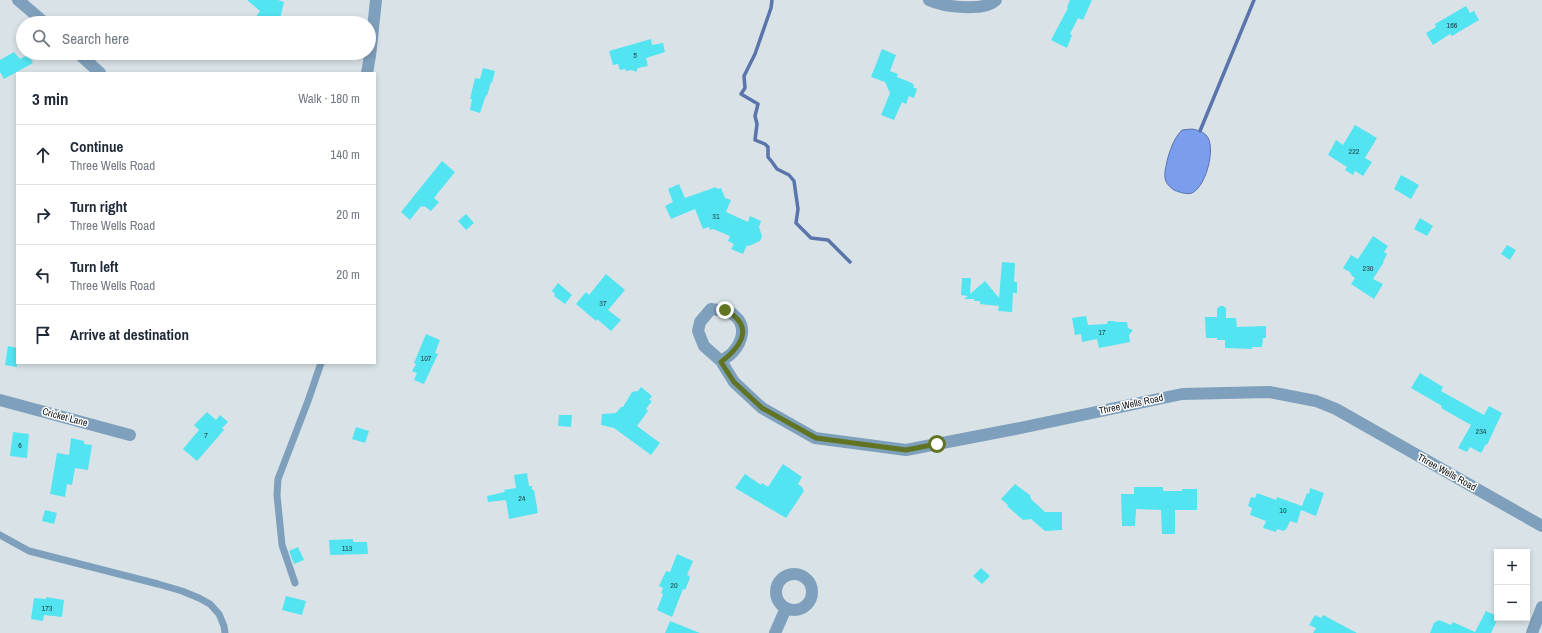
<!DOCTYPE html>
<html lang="en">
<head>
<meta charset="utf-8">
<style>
	:root { --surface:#fff; --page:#f2f2f3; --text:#1f2937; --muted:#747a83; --line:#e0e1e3 }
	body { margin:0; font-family:"Archivo Narrow",sans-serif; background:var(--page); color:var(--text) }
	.controls { position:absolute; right:12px; bottom:12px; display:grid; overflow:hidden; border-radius:0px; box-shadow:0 2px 6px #0003 }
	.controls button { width:36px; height:36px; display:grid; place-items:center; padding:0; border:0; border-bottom:1px solid var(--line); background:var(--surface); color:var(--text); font:20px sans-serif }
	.stop { position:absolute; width:12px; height:12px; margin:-9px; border:3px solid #607423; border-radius:50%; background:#fff }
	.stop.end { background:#607423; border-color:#fff; box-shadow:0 1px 4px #0008 }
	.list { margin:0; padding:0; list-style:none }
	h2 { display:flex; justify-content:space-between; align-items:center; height:52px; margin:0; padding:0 16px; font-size:17px }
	h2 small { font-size:13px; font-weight:400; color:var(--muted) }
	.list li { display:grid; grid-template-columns:26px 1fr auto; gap:12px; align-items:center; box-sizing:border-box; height:60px; padding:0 16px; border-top:1px solid var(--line) }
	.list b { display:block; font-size:15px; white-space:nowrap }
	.list p { margin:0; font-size:13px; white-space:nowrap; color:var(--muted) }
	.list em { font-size:13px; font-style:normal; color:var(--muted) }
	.icon { flex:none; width:22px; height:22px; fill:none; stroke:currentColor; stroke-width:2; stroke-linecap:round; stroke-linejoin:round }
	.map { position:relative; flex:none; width:1542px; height:633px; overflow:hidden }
	.search { position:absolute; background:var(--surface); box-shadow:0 2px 6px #0003; left:16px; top:16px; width:360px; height:44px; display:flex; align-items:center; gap:10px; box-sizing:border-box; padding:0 14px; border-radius:22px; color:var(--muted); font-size:15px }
	.panel { position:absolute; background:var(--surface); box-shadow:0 2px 6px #0003; left:16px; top:72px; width:360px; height:292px; border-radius:0px }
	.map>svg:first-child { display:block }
</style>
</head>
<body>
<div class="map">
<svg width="1542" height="633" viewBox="0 0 1542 633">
	<rect width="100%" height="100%" fill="#d9e3e7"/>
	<path fill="#7a9eed" stroke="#5a74ac" d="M1192,129C1197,130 1202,131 1206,135C1217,146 1206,187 1192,193C1187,195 1179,192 1174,190C1167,185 1164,181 1165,172C1167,158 1172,140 1182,130Z"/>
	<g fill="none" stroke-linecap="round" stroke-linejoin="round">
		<g stroke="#5a74ac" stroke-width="3.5">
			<path d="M772,0L771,8L755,54L744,76L745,88L741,94L758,104L755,116L757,124L755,140L765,144L768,147V157L772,162L777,169L789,175L794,181L798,209L796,223L811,238L828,240L850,262"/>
			<path d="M1200,131L1254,0"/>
		</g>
	</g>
	<g fill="#53e4f1">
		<path d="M247,0H278L284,2L279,23H252L260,11Z"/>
		<path d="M1070,0H1092L1083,20L1078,18L1070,34L1072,35L1067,48L1051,40L1068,8L1067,7Z"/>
		<path d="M1466,6L1470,13L1474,11L1479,20L1452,36L1450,34L1433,45L1426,33L1436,27L1435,24Z"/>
		<path d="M651,39L652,45L663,43L665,52L646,58L648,66L638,68L636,72L632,70L626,71L625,69L620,70L618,64L613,65L609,51Z"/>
		<path d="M882,49L896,55L890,71L898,74L897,77L912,83L914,85L913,87L917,89L914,98L909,96L906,104L902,102L894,120L881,115L890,93L885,82L871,77Z"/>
		<path d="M14,52L20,59L28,55L33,63L4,79L0,72V60Z"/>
		<path d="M483,68L495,71L492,83L491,82L487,96L486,95L480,113L470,110L472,99H470L475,78L480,79Z"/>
		<path d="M1355,125L1377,138L1365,158L1372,162L1363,176L1355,171L1353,175L1345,170L1347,167L1328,155L1336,140L1343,145Z"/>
		<path d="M442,161L455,172L434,198L439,202L431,211L424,206L423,207L421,206L410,220L401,212Z"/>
		<path d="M1401,175L1419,185L1411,199L1394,189Z"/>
		<path d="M679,184L685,198L716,187L717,189L721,188L725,198L731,200L726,212L748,222L750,216L761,221L759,227L762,236L760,241L749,246L747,245L743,254L731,249L734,244L728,241L730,236L713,229L710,230L709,227L703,229L695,209L671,219L665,206L673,202L668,189Z"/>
		<path d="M466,214L474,223L466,230L458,221Z"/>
		<path d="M1420,218L1433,226L1427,236L1414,229Z"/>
		<path d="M1373,236L1388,246L1384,252L1387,254L1383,262H1384L1373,279L1383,284L1374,299L1351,284L1355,278L1350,274L1351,273L1343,268L1351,255L1358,259Z"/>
		<path d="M1507,245L1516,250L1510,260L1501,254Z"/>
		<path d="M1002,262L1015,263L1014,282H1017V293H1013L1012,312L998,311L999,306L980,304V301H974V299H964L968,296L961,295L962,278H971L970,294L985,281L999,298Z"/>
		<path d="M606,274L625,290L608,310L621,320L611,331L597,319L596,321L576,304L586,292L589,295Z"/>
		<path d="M558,283L572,295L565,304L554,296L555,294L552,291Z"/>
		<path d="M1220,306H1223L1226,308V318H1236L1237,327L1266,326V338H1263L1262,347H1252V349L1225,348V340H1217V338H1206L1205,317H1217V309Z"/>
		<path d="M1086,316L1088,325L1107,324L1108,321H1113L1117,322H1127L1128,328L1133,330L1129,335L1130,342L1099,348L1097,339L1082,342L1081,334L1075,335L1072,318Z"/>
		<path d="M426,334L440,340L435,353L438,354L424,384L414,380L417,373L412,371L416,364L414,363Z"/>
		<path d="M8,346L17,348V367L5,365Z"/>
		<path d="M1420,373L1443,387L1441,391L1484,415L1489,406L1502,413L1487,445L1486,444L1481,453L1470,447L1467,452L1458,448L1471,425L1441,408L1442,406L1411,388Z"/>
		<path d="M641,387L652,396L649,400L652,401L646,409L648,411L637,426L660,443L651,455L614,428L601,425L602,414L616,413L621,407H623L632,392L638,391Z"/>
		<path d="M207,412L216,420L220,415L228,422L222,428L224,430L197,461L183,449L199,430L194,425Z"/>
		<path d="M559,415H572L571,427L558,426Z"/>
		<path d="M356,427L369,431L365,443L352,439Z"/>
		<path d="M13,432L29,434L27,458L10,456Z"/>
		<path d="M71,438L84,441V444L92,445L88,470L75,468L72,485L67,484L65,497L50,494L57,453L69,455Z"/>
		<path d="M783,464L802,477L798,484L802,487L804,491L786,518L735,488L745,474L761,485L762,483L768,487Z"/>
		<path d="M527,473L529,486H532V490H534L538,513L509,519L506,500L488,502L487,496L505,492L504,490L516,488L514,475Z"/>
		<path d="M1015,484L1031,496L1030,497L1032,500L1045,512H1062V530L1045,531L1031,519L1023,520L1007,506L1008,505L1001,499Z"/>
		<path d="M1134,487H1163V491H1182V489H1197V510H1175V534H1162L1161,510L1136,509L1135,526H1122L1121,494H1134Z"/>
		<path d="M1310,488L1324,493L1316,516L1301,510L1297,523L1290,521L1287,528L1284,531L1277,529L1276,532L1263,528L1266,521L1250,515L1252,508L1248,506L1251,497L1255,498L1257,493L1276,500L1277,497L1302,506L1307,493L1309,494Z"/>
		<path d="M45,510L57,513L54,524L42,521Z"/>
		<path d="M353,539V542H367L368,554L330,555L329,540Z"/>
		<path d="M298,547L304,560L294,564L289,551Z"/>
		<path d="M677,554L693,561L687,575L690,576L689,578H690L685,590L683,589L672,617L657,610L663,594L661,593L663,588L659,586L666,571L670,572Z"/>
		<path d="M981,568L990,576L982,584L973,576Z"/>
		<path d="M286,596L306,601L302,615L282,610Z"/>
		<path d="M46,597L64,600L62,617L44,615L43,621L31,619L34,598L46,599Z"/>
		<path d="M1486,611L1497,616L1498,618L1491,633H1430L1434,623L1439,620L1451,625L1453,622L1475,632Z"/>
		<path d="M1315,615L1321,618L1323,615L1357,633H1313L1316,628L1309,625Z"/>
		<path d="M670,621L700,633H665Z"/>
	</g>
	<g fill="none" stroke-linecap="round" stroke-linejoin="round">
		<g stroke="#7fa0bc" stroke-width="7">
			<path d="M0,535L29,551L158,584L182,591L199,598L210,604L219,614L224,626L225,633"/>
			<path d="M295,583L282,545L277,495L278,479L308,401L321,363"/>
		</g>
		<g stroke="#7fa0bc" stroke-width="12">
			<path d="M18,0L45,23"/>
			<path d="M929,0C944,7 984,12 996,0"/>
			<path d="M78,53L100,73"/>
			<path d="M367,73L370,56L376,0"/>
			<path d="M721,361C725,358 730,356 733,352C742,342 747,326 735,316C729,310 719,310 711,309L700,322L698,331L704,346L721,361L734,382L762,408L815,438L906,450L1015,429L1182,394L1269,392L1316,401L1336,409L1542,526"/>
			<path d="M0,400L130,435"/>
			<circle cx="794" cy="592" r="18"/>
			<path d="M775,633L786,608"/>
			<path d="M1532,633L1542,607"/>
		</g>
	</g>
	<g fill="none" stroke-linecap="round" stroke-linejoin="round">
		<path stroke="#607423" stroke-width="5" d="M725,310C755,326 742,346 721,362L734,382L762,408L816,438L906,450L937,444"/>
	</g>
	<g text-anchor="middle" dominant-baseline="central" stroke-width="3" stroke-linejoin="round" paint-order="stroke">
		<g font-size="8" fill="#21474b">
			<text x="1452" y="25">166</text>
			<text x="635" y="55">5</text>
			<text x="1354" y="151">222</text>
			<text x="716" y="216">31</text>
			<text x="1368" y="268">230</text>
			<text x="603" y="303">37</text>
			<text x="1102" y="332">17</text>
			<text x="426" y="358">107</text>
			<text x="1481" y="431">234</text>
			<text x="206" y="435">7</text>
			<text x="20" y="445">6</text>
			<text x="522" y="498">24</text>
			<text x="1283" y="510">10</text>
			<text x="347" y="548">113</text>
			<text x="674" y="585">20</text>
			<text x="47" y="608">173</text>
		</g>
		<g font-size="10" fill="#101314" stroke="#fff">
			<text transform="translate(1131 404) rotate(-12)">Three Wells Road</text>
			<text transform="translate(65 417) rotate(15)">Cricket Lane</text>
			<text transform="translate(1447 472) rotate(29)">Three Wells Road</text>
		</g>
	</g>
</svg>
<div class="controls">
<button>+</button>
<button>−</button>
</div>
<div class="stop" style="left:937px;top:444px"></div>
<div class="stop end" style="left:725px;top:310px"></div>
<div class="search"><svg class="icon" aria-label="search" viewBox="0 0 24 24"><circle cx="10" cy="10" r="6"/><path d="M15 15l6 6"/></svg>Search here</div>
<section class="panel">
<h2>3 min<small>Walk · 180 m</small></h2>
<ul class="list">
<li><svg class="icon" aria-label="ahead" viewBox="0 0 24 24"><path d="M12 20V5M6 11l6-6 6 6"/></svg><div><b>Continue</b><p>Three Wells Road</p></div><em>140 m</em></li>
<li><svg class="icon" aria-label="right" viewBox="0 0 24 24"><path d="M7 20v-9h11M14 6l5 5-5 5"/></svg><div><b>Turn right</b><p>Three Wells Road</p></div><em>20 m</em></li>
<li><svg class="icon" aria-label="left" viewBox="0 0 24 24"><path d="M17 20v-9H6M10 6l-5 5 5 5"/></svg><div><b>Turn left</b><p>Three Wells Road</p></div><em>20 m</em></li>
<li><svg class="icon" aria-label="arrive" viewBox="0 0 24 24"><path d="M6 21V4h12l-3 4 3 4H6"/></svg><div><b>Arrive at destination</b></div></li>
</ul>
</section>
</div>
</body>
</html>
